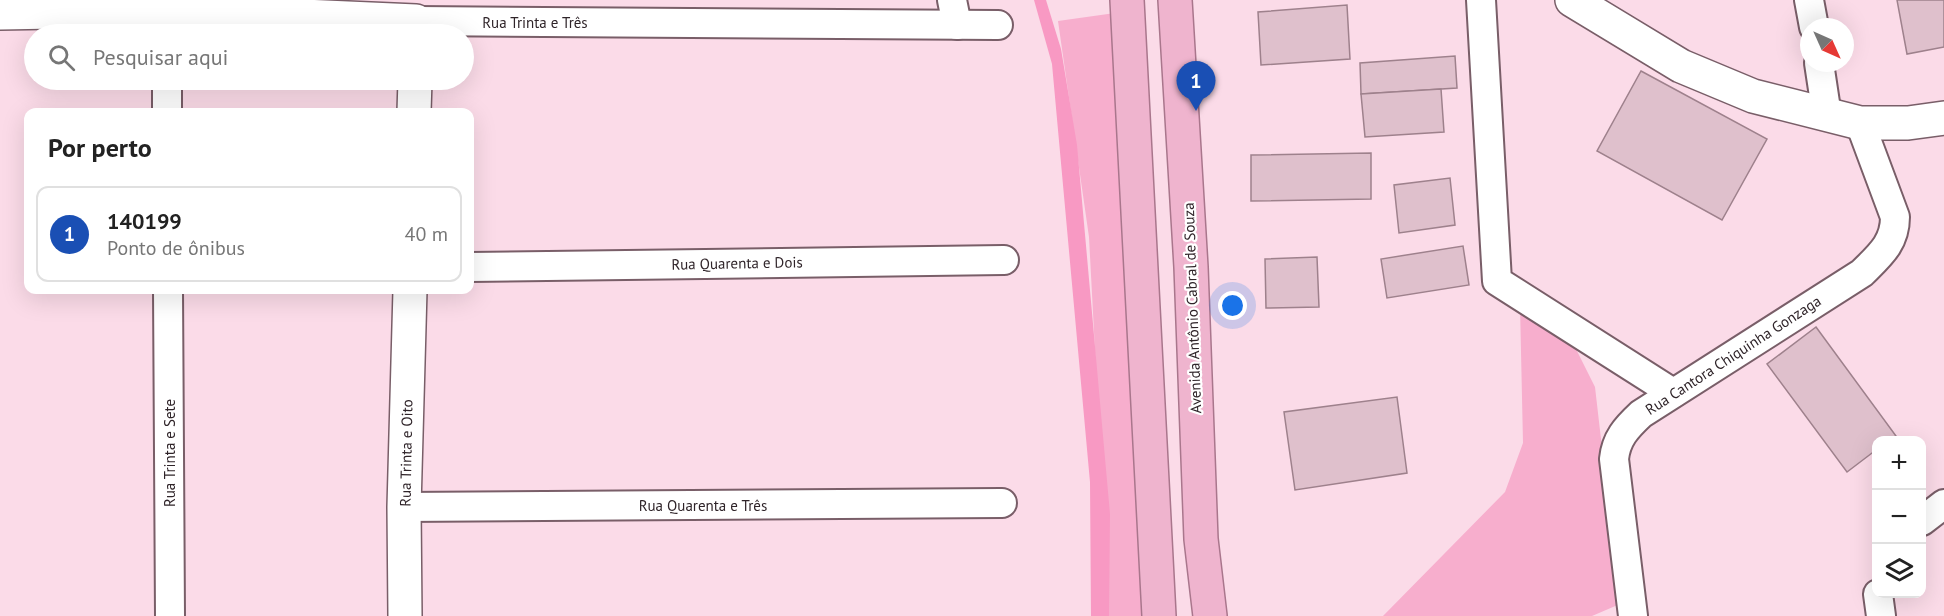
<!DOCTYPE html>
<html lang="pt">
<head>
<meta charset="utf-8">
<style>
	:root { --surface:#fff; --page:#f6f6f6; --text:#222; --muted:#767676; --line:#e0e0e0; --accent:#111827 }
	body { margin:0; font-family:"PT Sans",sans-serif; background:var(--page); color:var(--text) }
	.controls { position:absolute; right:18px; bottom:18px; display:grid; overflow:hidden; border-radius:12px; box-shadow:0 6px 24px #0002 }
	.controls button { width:54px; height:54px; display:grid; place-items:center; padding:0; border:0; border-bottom:2px solid var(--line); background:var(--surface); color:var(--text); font:30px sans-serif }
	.compass { position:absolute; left:1800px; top:18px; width:54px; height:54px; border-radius:50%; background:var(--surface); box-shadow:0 6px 24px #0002; rotate:135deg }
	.you { position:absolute; left:1233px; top:306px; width:21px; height:21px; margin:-15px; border:4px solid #fff; border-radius:50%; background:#1a73e8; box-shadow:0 0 0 9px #1a73e833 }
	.badge { display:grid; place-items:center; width:39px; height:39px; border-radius:50%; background:var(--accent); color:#fff; font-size:20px; font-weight:700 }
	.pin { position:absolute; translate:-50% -50px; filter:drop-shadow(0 2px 3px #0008) }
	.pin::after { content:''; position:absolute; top:32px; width:21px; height:18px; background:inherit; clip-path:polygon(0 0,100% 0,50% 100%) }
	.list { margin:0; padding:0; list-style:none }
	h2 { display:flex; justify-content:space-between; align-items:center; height:78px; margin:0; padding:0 24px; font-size:26px }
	h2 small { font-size:20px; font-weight:400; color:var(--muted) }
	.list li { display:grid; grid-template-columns:39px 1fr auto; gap:18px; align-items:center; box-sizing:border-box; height:96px; margin:0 12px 12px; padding:0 12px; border:2px solid var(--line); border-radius:12px }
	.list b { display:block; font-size:22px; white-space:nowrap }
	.list p { margin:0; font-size:20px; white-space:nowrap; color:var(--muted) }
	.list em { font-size:20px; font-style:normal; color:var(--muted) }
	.icon { flex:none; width:33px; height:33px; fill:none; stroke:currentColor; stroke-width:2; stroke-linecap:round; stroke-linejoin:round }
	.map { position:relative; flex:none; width:1944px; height:616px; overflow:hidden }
	.search { position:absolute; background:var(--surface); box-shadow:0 6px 24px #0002; left:24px; top:24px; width:450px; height:66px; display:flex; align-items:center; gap:15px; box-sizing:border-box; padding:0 21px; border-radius:33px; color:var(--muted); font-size:22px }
	.panel { position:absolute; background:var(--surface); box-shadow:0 6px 24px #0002; left:24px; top:108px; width:450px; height:186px; border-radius:12px }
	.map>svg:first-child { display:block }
</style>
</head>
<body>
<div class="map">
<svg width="1944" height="616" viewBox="0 0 1944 616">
	<rect width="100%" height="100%" fill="#fbdbe8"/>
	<g fill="#f7aecd">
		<path d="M1115,13L1149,616H1109L1089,237L1058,21Z"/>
		<path d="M1520,306L1573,343L1595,387L1620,604L1592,616H1383L1505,492L1523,443Z"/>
	</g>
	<path fill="#f899c3" d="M1034,0H1046L1061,49L1077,145L1110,514L1109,616H1091L1090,482L1052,64Z"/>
	<g fill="#dfc0cc" stroke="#9e818c" stroke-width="1.5">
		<path d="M1897,0H1944V47L1907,54Z"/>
		<path d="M1347,5L1350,59L1261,65L1258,12Z"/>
		<path d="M1455,56L1457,88L1361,94L1360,63Z"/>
		<path d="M1641,71L1767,139L1722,220L1597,151Z"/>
		<path d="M1441,89L1444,132L1365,137L1361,94Z"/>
		<path d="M1371,153V199L1251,201V155Z"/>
		<path d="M1450,178L1455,225L1399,233L1394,185Z"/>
		<path d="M1463,246L1469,285L1387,298L1381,259Z"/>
		<path d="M1317,257L1319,307L1266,308L1265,259Z"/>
		<path d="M1816,327L1896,436L1889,440H1876V450L1847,472L1767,364Z"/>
		<path d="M1397,397L1407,473L1295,490L1284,412Z"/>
	</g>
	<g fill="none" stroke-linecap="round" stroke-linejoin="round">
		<g stroke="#795e68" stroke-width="32">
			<g id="minor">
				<path d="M952,0L957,25"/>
				<path d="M1481,0L1497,281L1673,393"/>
				<path d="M1809,0L1814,27"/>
				<path d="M416,21L998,25"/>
				<path d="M167,34V0"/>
				<path d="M1819,63L1827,116"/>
				<path d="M167,80V112"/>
				<path d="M470,267L1004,260"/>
				<path d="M168,290L170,616"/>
				<path d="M404,507L1002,503"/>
				<path d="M1922,521L1944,504"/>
				<path d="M1878,594L1881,616"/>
				<path d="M1633,616L1614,459C1616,439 1626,428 1641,414L1862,273C1880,255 1895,243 1895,217L1860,123"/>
			</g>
		</g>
		<g stroke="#795e68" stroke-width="36">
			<g id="tertiary">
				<path d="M1572,0L1681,66L1753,96L1860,123H1908L1944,118"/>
				<path d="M0,13L167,10L416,21"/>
				<path d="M414,112L415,80"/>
				<path d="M405,616L404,507L410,290"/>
			</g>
		</g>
		<g stroke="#a9768c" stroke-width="36">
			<g id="trunk">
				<path d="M1127,0L1159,616"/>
				<path d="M1175,0L1191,267L1201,539L1210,616"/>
			</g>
		</g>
		<use href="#minor" stroke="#fff" stroke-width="28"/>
		<use href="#tertiary" stroke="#fff" stroke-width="33"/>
		<use href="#trunk" stroke="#efb4ce" stroke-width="33"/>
	</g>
	<g text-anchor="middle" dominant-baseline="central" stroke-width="4.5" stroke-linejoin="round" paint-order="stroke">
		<g font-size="15" fill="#2f2429" stroke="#fff">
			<text x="535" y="22">Rua Trinta e Três</text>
			<text transform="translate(737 263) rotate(-1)">Rua Quarenta e Dois</text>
			<text transform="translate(1192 308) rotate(-92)">Avenida Antônio Cabral de Souza</text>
			<text transform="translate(1733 355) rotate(-33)">Rua Cantora Chiquinha Gonzaga</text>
			<text transform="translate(169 453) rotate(-90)">Rua Trinta e Sete</text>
			<text transform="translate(406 453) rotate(-89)">Rua Trinta e Oito</text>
			<text x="703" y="505">Rua Quarenta e Três</text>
		</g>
	</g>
</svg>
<div class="controls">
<button>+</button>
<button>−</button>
<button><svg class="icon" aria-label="layers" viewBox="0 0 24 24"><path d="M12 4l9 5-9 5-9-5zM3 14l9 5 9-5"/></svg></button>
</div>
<svg class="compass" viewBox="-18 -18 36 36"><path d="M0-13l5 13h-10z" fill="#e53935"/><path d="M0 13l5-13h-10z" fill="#767676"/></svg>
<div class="you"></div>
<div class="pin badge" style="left:1196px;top:111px;background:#1a4fb4">1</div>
<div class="search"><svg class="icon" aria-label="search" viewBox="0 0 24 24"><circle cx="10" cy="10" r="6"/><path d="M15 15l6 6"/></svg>Pesquisar aqui</div>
<section class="panel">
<h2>Por perto<small></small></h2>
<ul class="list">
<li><span class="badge" style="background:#1a4fb4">1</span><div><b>140199</b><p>Ponto de ônibus</p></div><em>40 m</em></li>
</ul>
</section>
</div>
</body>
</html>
